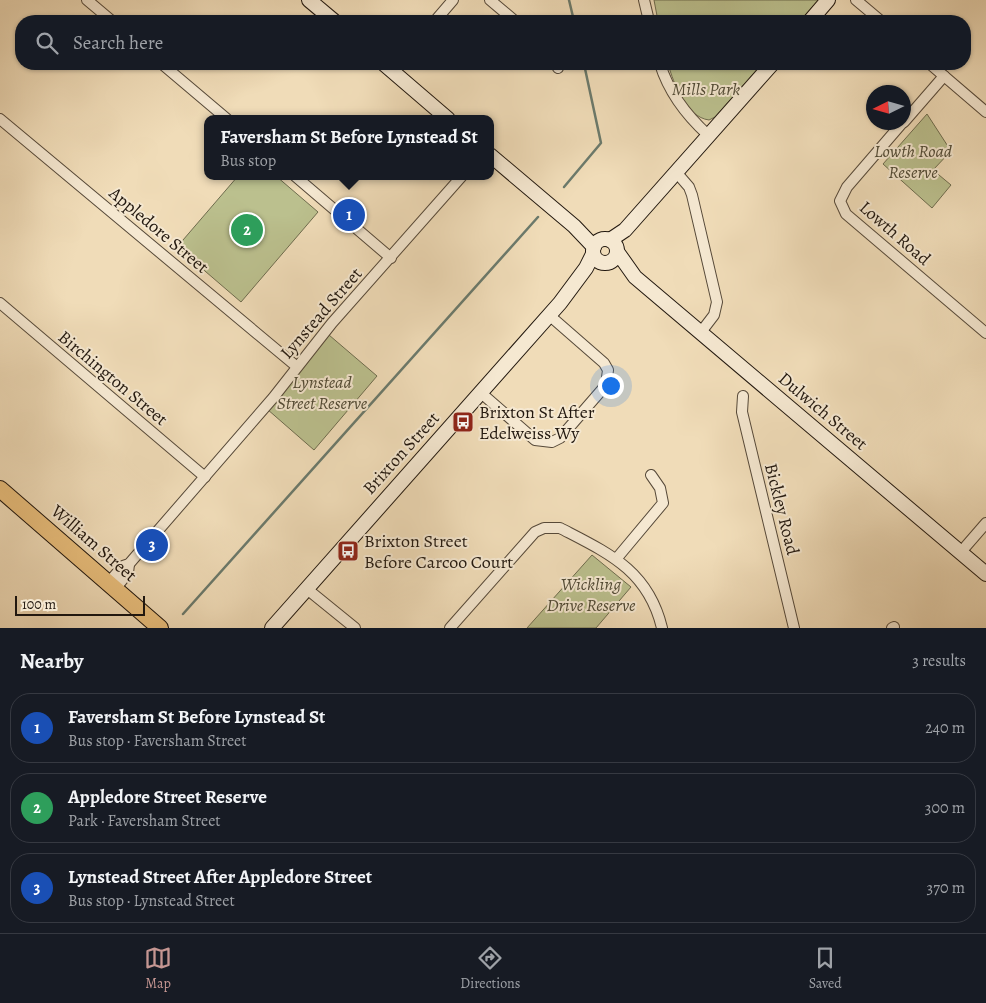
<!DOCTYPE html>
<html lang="en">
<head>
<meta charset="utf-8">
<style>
	:root { --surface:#171b24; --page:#242831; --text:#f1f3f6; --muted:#9ea1a6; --line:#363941; --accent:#c59692 }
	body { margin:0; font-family:Alegreya,serif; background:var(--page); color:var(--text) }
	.compass { position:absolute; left:866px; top:85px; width:45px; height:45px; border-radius:50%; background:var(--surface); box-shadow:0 1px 4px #0004; rotate:265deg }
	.scale { position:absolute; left:15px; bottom:12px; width:130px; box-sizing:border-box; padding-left:5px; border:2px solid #22180f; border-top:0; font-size:14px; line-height:18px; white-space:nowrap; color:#22180f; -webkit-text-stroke:4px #f5e8d1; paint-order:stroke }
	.you { position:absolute; left:610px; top:385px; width:18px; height:18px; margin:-12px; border:4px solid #fff; border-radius:50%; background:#1a73e8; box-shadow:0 0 0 8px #1a73e833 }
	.badge { display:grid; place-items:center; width:32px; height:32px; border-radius:50%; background:var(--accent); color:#fff; font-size:16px; font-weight:700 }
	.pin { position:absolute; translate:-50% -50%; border:2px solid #fff; box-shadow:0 1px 5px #0006 }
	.popup { position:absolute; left:204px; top:115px; width:290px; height:65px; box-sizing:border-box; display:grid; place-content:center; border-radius:10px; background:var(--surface); filter:drop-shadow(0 1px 4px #0005); font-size:16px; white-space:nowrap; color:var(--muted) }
	.popup b { font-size:19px; color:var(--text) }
	.popup::after { content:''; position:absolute; left:50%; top:100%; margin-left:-10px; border:10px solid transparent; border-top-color:var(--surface) }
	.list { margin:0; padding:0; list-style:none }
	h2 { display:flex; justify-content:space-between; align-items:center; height:65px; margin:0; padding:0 20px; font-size:21px }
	h2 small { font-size:16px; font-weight:400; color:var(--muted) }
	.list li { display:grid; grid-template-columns:32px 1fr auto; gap:15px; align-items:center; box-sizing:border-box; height:70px; margin:0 10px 10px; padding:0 10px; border:1px solid var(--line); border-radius:20px }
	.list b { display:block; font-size:19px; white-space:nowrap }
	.list p { margin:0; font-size:16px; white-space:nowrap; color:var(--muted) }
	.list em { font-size:16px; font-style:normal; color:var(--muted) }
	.icon { flex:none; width:28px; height:28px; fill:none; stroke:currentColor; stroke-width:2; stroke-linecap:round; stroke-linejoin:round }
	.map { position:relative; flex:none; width:986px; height:628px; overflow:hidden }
	.search { position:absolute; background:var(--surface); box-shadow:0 1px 4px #0004; left:15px; right:15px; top:15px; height:55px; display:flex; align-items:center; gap:12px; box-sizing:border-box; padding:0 18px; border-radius:20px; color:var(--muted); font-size:19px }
	.sheet { height:305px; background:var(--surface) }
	nav { display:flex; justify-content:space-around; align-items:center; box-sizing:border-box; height:70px; border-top:1px solid var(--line); background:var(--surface); font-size:14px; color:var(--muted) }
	nav a { display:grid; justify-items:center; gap:2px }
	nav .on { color:var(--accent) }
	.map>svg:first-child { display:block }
</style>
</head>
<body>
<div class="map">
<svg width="986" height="628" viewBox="0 0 986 628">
	<rect width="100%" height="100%" fill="#f0dcb8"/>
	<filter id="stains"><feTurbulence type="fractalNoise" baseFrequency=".004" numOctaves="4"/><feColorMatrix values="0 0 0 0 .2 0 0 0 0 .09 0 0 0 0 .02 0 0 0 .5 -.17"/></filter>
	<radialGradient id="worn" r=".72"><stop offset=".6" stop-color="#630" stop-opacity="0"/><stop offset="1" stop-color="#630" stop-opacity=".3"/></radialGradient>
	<g fill="#bbc08e" stroke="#6e6c4e">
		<path d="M654,0H819L800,21H658Z"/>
		<path d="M668,64H762L715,117L709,120C686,117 674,84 668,64Z"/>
		<path d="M927,114L951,151L933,170L951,185L932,208L883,164Z"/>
		<path d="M238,176H276L318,212L241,302L177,247Z"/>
		<path d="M329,335L377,376L314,450L267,409Z"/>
		<path d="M592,555L631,587L596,628H527Z"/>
	</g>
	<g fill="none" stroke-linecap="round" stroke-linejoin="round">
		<g stroke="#6b7a6c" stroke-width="2.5">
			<path d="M569,0L574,21"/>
			<path d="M564,187L601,143L584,64"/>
			<path d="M183,614L538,217"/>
		</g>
		<g stroke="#564939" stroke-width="12">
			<g id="street">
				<path d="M87,0L112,21"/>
				<path d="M490,0L515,21"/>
				<path d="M644,0L649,21"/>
				<path d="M856,0L881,21"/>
				<path d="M435,21L453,0"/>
				<path d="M162,64L227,119"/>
				<path d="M556,64L558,68"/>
				<path d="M660,64C669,93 686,115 708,135"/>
				<path d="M930,64L986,112"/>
				<path d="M0,119L296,366"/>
				<path d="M903,122L847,187L840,201L846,214L986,333"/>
				<path d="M904,122L944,76"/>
				<path d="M676,172L689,187L692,195L717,302L714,315L701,332"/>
				<path d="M295,176L391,258"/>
				<path d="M0,303L205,477"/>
				<path d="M480,392L535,440L552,442L560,438L606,385L608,370L604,363L549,315"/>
				<path d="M743,396L742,412L794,628"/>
				<path d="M960,553L986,523"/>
				<path d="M617,558L663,503L660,488L651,475"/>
				<path d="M109,582L123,566L129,564L273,398L332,323L462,176"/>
				<path d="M116,588L128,573L129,564"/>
				<path d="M307,589L355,628"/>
				<path d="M450,628L535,532L544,528H560C608,553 648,570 662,628"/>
				<path d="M892,628L894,627"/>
			</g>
		</g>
		<g stroke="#22180f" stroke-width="16">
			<g id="secondary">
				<path d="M309,0L334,21"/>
				<path d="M810,21L828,0"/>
				<path d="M384,64L448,119"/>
				<path d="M490,155L574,226L594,247"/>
				<circle cx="605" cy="251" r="12"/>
				<path d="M610,240L625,230L772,64"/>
				<path d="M618,253L635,277L986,574"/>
				<path d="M272,628L560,303L586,268L593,254"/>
			</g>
		</g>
		<g stroke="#22180f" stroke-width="18">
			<path id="primary" d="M0,489L160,628"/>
		</g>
		<use href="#street" stroke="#f5e8d1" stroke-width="10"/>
		<use href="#secondary" stroke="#f5e8d1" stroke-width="14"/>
		<use href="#primary" stroke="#e8be7c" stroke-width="16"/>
	</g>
	<defs>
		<g id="bus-square" transform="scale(1.125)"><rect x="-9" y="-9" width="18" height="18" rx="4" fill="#8f2418" stroke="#f5e8d1"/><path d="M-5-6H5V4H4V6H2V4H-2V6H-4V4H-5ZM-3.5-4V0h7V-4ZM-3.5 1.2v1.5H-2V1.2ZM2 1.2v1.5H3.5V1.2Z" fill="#fff"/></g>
	</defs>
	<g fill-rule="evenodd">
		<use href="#bus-square" x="463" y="422"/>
		<use href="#bus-square" x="348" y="551"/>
	</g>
	<g text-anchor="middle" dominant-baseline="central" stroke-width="4" stroke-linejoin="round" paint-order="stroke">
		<g font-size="18" font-style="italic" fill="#504a35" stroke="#f5e8d1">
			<text x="706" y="89">Mills Park</text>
			<text x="913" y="151">Lowth Road<tspan x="913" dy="21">Reserve</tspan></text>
			<text x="322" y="382">Lynstead<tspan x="322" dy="21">Street Reserve</tspan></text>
			<text x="591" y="584">Wickling<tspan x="591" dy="21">Drive Reserve</tspan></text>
		</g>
		<g font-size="18" fill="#22180f" stroke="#f5e8d1">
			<text transform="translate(159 230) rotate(40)">Appledore Street</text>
			<text transform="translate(895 233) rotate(41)">Lowth Road</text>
			<text transform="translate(321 313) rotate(-49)">Lynstead Street</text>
			<text transform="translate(113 378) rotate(40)">Birchington Street</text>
			<text transform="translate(823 411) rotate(40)">Dulwich Street</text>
			<text transform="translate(401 453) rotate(-48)">Brixton Street</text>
			<text transform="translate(782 509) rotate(76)">Bickley Road</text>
			<text transform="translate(94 543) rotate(41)">William Street</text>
		</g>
		<g font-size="18" fill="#22180f" stroke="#f5e8d1" text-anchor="start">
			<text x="479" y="412">Brixton St After<tspan x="479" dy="21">Edelweiss Wy</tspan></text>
			<text x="364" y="541">Brixton Street<tspan x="364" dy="21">Before Carcoo Court</tspan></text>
		</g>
	</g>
	<rect width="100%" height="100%" filter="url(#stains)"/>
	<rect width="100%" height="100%" fill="url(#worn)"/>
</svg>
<svg class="compass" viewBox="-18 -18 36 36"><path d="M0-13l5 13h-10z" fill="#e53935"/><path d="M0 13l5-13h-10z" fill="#9ea1a6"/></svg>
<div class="scale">100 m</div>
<div class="you"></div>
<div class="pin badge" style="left:349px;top:215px;background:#1a4fb4">1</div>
<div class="popup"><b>Faversham St Before Lynstead St</b>Bus stop</div>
<div class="pin badge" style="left:247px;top:230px;background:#2e9e5b">2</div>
<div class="pin badge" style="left:152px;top:545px;background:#1a4fb4">3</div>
<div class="search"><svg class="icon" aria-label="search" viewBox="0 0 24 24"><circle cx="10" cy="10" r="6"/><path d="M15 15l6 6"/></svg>Search here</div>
</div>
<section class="sheet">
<h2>Nearby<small>3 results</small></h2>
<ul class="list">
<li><span class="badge" style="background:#1a4fb4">1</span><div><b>Faversham St Before Lynstead St</b><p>Bus stop · Faversham Street</p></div><em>240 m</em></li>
<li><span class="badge" style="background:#2e9e5b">2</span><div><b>Appledore Street Reserve</b><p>Park · Faversham Street</p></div><em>300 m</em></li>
<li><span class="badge" style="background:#1a4fb4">3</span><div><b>Lynstead Street After Appledore Street</b><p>Bus stop · Lynstead Street</p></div><em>370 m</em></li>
</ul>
</section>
<nav>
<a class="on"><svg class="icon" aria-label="map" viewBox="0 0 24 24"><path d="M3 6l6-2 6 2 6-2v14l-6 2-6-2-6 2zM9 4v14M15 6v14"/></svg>Map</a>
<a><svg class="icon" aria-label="directions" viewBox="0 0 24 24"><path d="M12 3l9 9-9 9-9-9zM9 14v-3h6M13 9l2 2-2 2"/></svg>Directions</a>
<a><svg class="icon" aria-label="saved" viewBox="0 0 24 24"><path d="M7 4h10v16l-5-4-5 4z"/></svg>Saved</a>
</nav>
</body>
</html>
